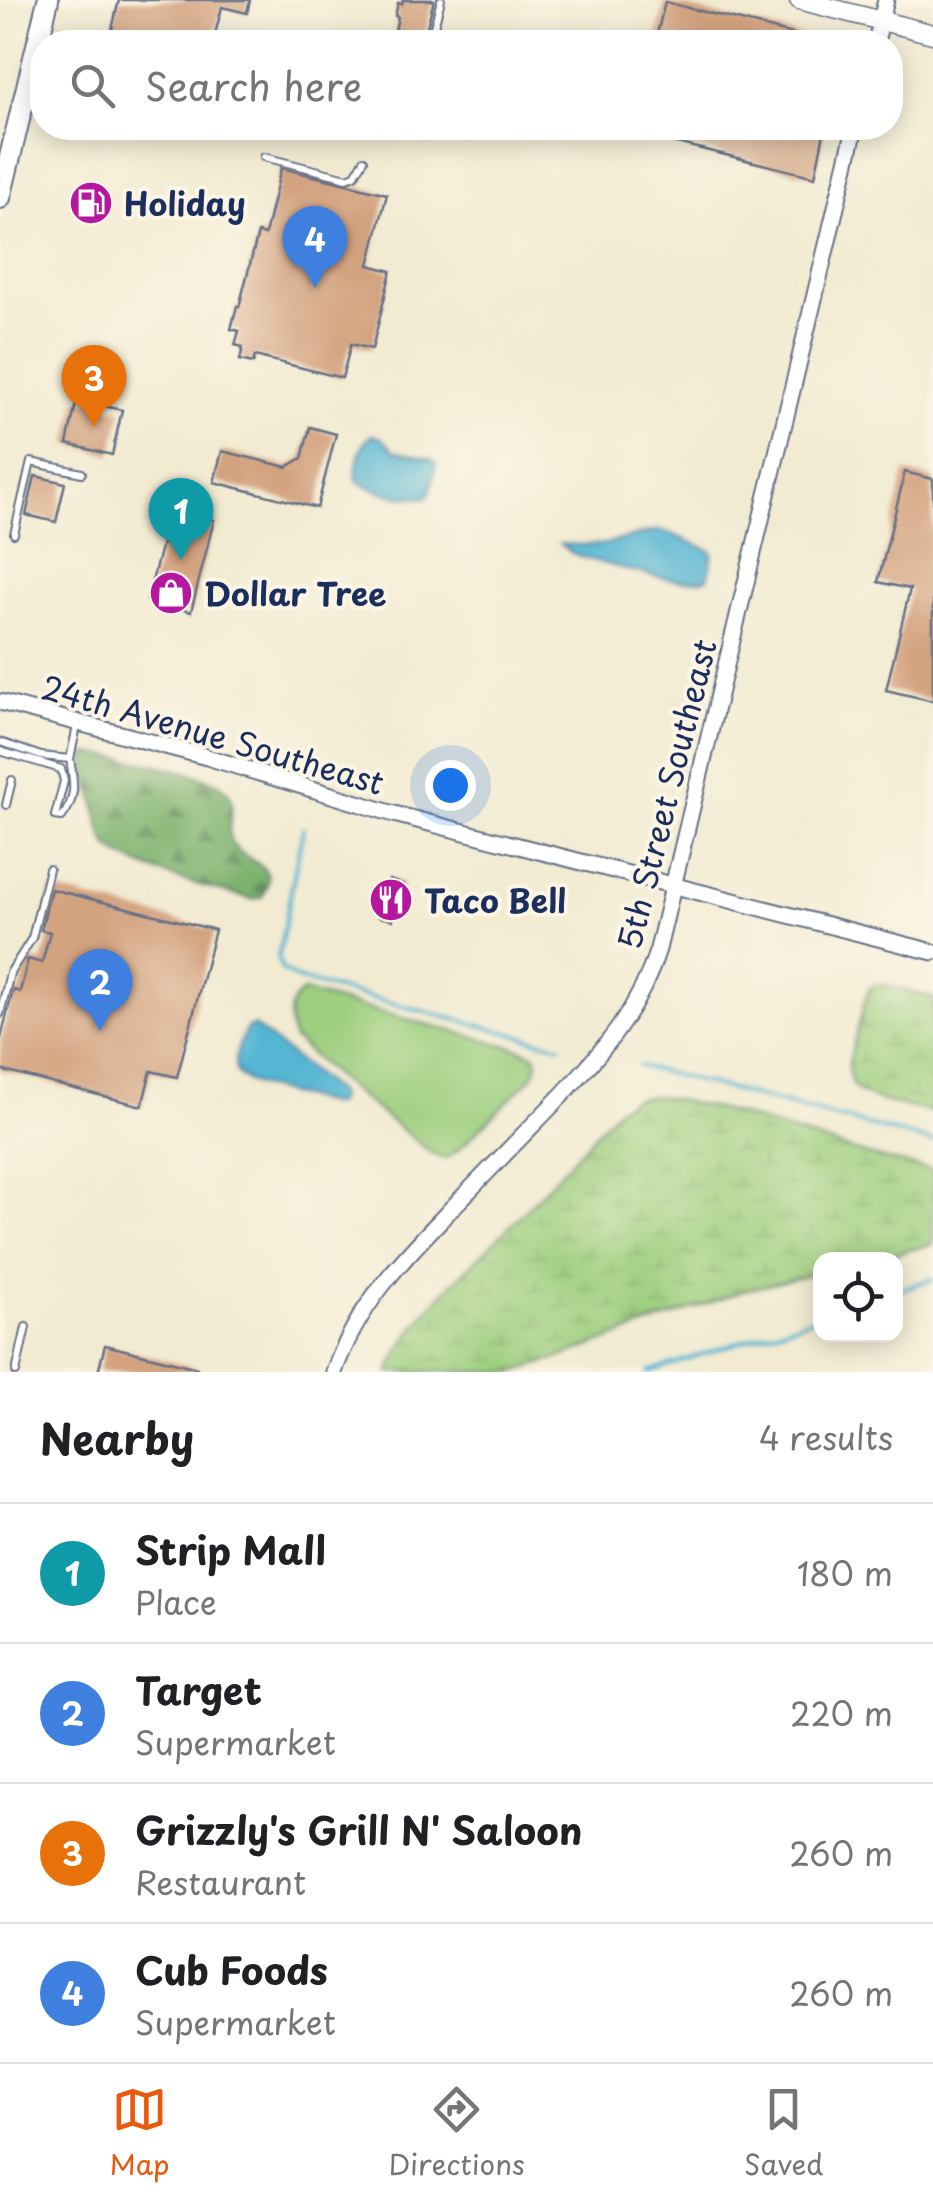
<!DOCTYPE html>
<html lang="en">
<head>
<meta charset="utf-8">
<style>
	:root { --surface:#fff; --page:#f2f2f2; --text:#202124; --muted:#757577; --line:#e0e0e0; --accent:#ea580c }
	body { margin:0; font-family:"Playpen Sans",sans-serif; background:var(--page); color:var(--text) }
	.controls { position:absolute; right:30px; bottom:30px; display:grid; overflow:hidden; border-radius:20px; box-shadow:0 5px 25px #0003 }
	.controls button { width:90px; height:90px; display:grid; place-items:center; padding:0; border:0; border-bottom:2px solid var(--line); background:var(--surface); color:var(--text); font:50px sans-serif }
	.you { position:absolute; left:450px; top:785px; width:35px; height:35px; margin:-25px; border:8px solid #fff; border-radius:50%; background:#1a73e8; box-shadow:0 0 0 15px #1a73e833 }
	.badge { display:grid; place-items:center; width:65px; height:65px; border-radius:50%; background:var(--accent); color:#fff; font-size:32px; font-weight:700 }
	.pin { position:absolute; translate:-50% -82px; filter:drop-shadow(0 2px 5px #0008) }
	.pin::after { content:''; position:absolute; top:52px; width:35px; height:30px; background:inherit; clip-path:polygon(0 0,100% 0,50% 100%) }
	.list { margin:0; padding:0; list-style:none }
	h2 { display:flex; justify-content:space-between; align-items:center; height:130px; margin:0; padding:0 40px; font-size:42px }
	h2 small { font-size:32px; font-weight:400; color:var(--muted) }
	.list li { display:grid; grid-template-columns:65px 1fr auto; gap:30px; align-items:center; box-sizing:border-box; height:140px; padding:0 40px; border-top:2px solid var(--line) }
	.list b { display:block; font-size:38px; white-space:nowrap }
	.list p { margin:0; font-size:32px; white-space:nowrap; color:var(--muted) }
	.list em { font-size:32px; font-style:normal; color:var(--muted) }
	.icon { flex:none; width:55px; height:55px; fill:none; stroke:currentColor; stroke-width:2; stroke-linecap:round; stroke-linejoin:round }
	.map { position:relative; flex:none; width:933px; height:1372px; overflow:hidden }
	.search { position:absolute; background:var(--surface); box-shadow:0 5px 25px #0003; left:30px; right:30px; top:30px; height:110px; display:flex; align-items:center; gap:25px; box-sizing:border-box; padding:0 35px; border-radius:40px; color:var(--muted); font-size:38px }
	.sheet { height:690px; background:var(--surface) }
	nav { display:flex; justify-content:space-around; align-items:center; box-sizing:border-box; height:140px; border-top:2px solid var(--line); background:var(--surface); font-size:28px; color:var(--muted) }
	nav a { display:grid; justify-items:center; gap:5px }
	nav .on { color:var(--accent) }
	.map>svg:first-child { display:block }
</style>
</head>
<body>
<div class="map">
<svg width="933" height="1372" viewBox="0 0 933 1372">
	<defs>
		<pattern id="forest-firs" width="22" height="20" patternUnits="userSpaceOnUse" patternTransform="scale(2.5)"><rect width="22" height="20" fill="#7eb26e"/><path d="M5 1l3.5 6h-7zM16 11l3.5 6h-7z" fill="#66915e"/></pattern>
		<pattern id="wetland-marsh" width="20" height="14" patternUnits="userSpaceOnUse" patternTransform="scale(2.5)"><rect width="20" height="14" fill="#9ecf7f"/><path d="M1 5h8M5 5V1M11 12h8M15 12V8" fill="none" stroke="#88b270"/></pattern>
	</defs>
	<rect width="100%" height="100%" fill="#fcf5e5"/>
	<filter id="ink" filterUnits="userSpaceOnUse"><feTurbulence type="fractalNoise" baseFrequency=".01" numOctaves="2"/><feDisplacementMap in="SourceGraphic" scale="20" xChannelSelector="R" yChannelSelector="G"/><feConvolveMatrix kernelMatrix="1 2 1 2 8 2 1 2 1" color-interpolation-filters="sRGB"/></filter>
	<filter id="wash" filterUnits="userSpaceOnUse"><feTurbulence type="fractalNoise" baseFrequency=".0048" numOctaves="4" result="noise"/><feDisplacementMap in="SourceGraphic" scale="40" xChannelSelector="R" yChannelSelector="G"/><feGaussianBlur stdDeviation="2.25" result="paint"/><feColorMatrix in="noise" values="0 0 0 0 0 0 0 0 0 0 0 0 0 0 0 0 0 1.4 0 .05"/><feComposite in="paint" operator="in"/></filter>
	<g filter="url(#wash)">
		<rect width="100%" height="100%" fill="#f2ebd2"/>
		<path fill="#9ecf7f" stroke="#5c7f6e" stroke-width="2.5" d="M304,992L520,1049C539,1056 543,1058 532,1077L459,1149L448,1158H441L431,1153L342,1082L293,1038C288,1022 286,1000 304,992Z"/>
		<path fill="url(#forest-firs)" stroke="#4c7066" stroke-width="2.5" d="M87,754C112,755 216,773 228,792C239,809 222,830 233,845C245,864 282,861 262,897L253,899C223,892 123,867 107,844C99,832 98,812 94,798C90,784 80,768 87,754Z"/>
		<g fill="url(#wetland-marsh)" stroke="#5c7f6e" stroke-width="2.5">
			<path d="M882,984L933,998V1112C914,1107 870,1102 856,1089C850,1083 849,1074 848,1066L867,993L872,986Z"/>
			<path d="M653,1096C718,1105 779,1128 842,1147C872,1157 902,1164 933,1170V1244L875,1259L820,1260V1273L745,1290L550,1361L514,1372H389C412,1317 458,1279 499,1237C541,1195 580,1151 619,1107L634,1099Z"/>
		</g>
		<g fill="#54b6d3" stroke="#387298" stroke-width="2.5">
			<path d="M371,435L382,438L394,450L431,459L436,463L431,490L427,497C406,500 376,492 358,482C353,468 360,446 371,435Z"/>
			<path d="M654,531H664L710,550L713,554L708,578C685,589 612,565 585,558L572,553L560,544L601,545Z"/>
			<path d="M254,1026L335,1090L339,1096L338,1101L335,1104H329C313,1100 246,1086 238,1074C230,1063 241,1039 247,1028Z"/>
		</g>
		<g fill="none" stroke-linecap="round" stroke-linejoin="round">
			<g stroke="#54b6d3" stroke-width="4">
				<path d="M303,829L278,958L282,970L297,979L560,1046"/>
				<path d="M639,1066L933,1142"/>
				<path d="M896,1291L933,1279"/>
				<path d="M648,1372L820,1316"/>
			</g>
		</g>
		<g id="blocks">
			<g fill="#d3a27f">
				<path d="M119,0H250L247,13L222,7L213,42H109Z"/>
				<path d="M403,0H434L423,42H405L393,39L398,17L395,16L398,3L402,4Z"/>
				<path d="M665,2L813,39V42H655Z"/>
				<path d="M628,128H825L815,177L628,131Z"/>
				<path d="M281,168L387,194L369,265L391,271L372,349L351,344L342,378L255,356L253,363L240,360L243,347L235,345L239,331L231,329L237,306L239,307L258,233L265,235Z"/>
				<path d="M90,396L105,400L104,406L122,410L112,455L67,444L77,399L88,402Z"/>
				<path d="M310,427L336,434L317,508L214,482L222,451L287,467L302,458Z"/>
				<path d="M905,472L933,479V701L886,690L910,589L878,582Z"/>
				<path d="M35,476L65,483L56,522L26,515Z"/>
				<path d="M171,509L214,520L191,612L147,600Z"/>
				<path d="M389,880L403,884L393,920L379,917Z"/>
				<path d="M51,889L215,930L177,1077L151,1071L142,1106L0,1070V1042L13,990L20,992L28,959L42,963L50,932L41,930Z"/>
				<path d="M105,1345L197,1368V1372H98Z"/>
			</g>
		</g>
	</g>
	<g filter="url(#ink)">
		<use href="#blocks" fill-opacity="0" stroke="#667187" stroke-width="2.5"/>
		<g fill="none" stroke-linecap="round" stroke-linejoin="round">
			<g stroke="#667187" stroke-width="10">
				<g id="service">
					<path d="M430,42L441,0"/>
					<path d="M264,157L347,178L355,175L364,160"/>
					<path d="M14,534L31,462L82,473"/>
					<path d="M0,742L41,756L70,759C74,783 77,798 62,817L55,816"/>
					<path d="M0,751L61,769L64,781L55,816"/>
					<path d="M70,759L77,726"/>
					<path d="M6,805L12,780"/>
					<path d="M0,1014L10,973L32,938L49,869"/>
					<path d="M16,1372L26,1327"/>
				</g>
			</g>
			<g stroke="#667187" stroke-width="19">
				<g id="tertiary">
					<path d="M876,42L886,0"/>
					<path d="M0,702L207,757L394,814L933,952"/>
					<path d="M334,1372C359,1302 404,1258 455,1205C490,1169 526,1132 562,1095C604,1050 640,1009 658,949L855,128"/>
				</g>
			</g>
			<g stroke="#667187" stroke-width="21">
				<path id="secondary" d="M799,0L933,34"/>
			</g>
			<g stroke="#667187" stroke-width="24">
				<path id="primary" d="M0,198L48,0"/>
			</g>
			<use href="#service" stroke="#fff" stroke-width="6"/>
			<use href="#tertiary" stroke="#fff" stroke-width="15"/>
			<use href="#secondary" stroke="#fff" stroke-width="18"/>
			<use href="#primary" stroke="#fff" stroke-width="20"/>
		</g>
	</g>
	<defs>
		<g id="fuel-disc" transform="scale(2.25)"><circle r="9.5" fill="#b5179e" stroke="#fcf5e5"/><path d="M-5.5-6h7V0h2V4h1.3V-2.5L3-4.5l.8-.8L6-3V5H2.5V1h-1V6h-7ZM-4.2-4.7v3.2H.2V-4.7Z" fill="#fff"/></g>
		<g id="shop-disc" transform="scale(2.25)"><circle r="9.5" fill="#b5179e" stroke="#fcf5e5"/><path d="M-5-2.5h2.3a2.7 3.5 0 0 1 5.4 0H5L5.5 6h-11ZM-1.5-2.5h3a1.5 2.3 0 0 0-3 0Z" fill="#fff"/></g>
		<g id="restaurant-disc" transform="scale(2.25)"><circle r="9.5" fill="#b5179e" stroke="#fcf5e5"/><path d="M-5-6h1v4h1v-4h1v4h1v-4h1v5L-1.5 .5V6h-2V.5L-5-1ZM5-6V6H3V1.5H1.5Q1.5-4 5-6Z" fill="#fff"/></g>
	</defs>
	<g fill-rule="evenodd">
		<use href="#fuel-disc" x="91" y="203"/>
		<use href="#shop-disc" x="171" y="593"/>
		<use href="#restaurant-disc" x="391" y="900"/>
	</g>
	<g text-anchor="middle" dominant-baseline="central" stroke-width="8" stroke-linejoin="round" paint-order="stroke">
		<g font-size="32" font-weight="bold" fill="#1b2f5e" stroke="#fcf5e5" text-anchor="start">
			<text x="124" y="203">Holiday</text>
			<text x="204" y="593">Dollar Tree</text>
			<text x="424" y="900">Taco Bell</text>
		</g>
		<g font-size="32" fill="#1b2f5e" stroke="#fcf5e5">
			<text transform="translate(213 734) rotate(16)">24th Avenue Southeast</text>
			<text transform="translate(666 794) rotate(-76)">5th Street Southeast</text>
		</g>
	</g>
</svg>
<div class="controls">
<button><svg class="icon" aria-label="locate" viewBox="0 0 24 24"><circle cx="12" cy="12" r="6"/><path d="M12 2v4M12 18v4M2 12h4M18 12h4"/></svg></button>
</div>
<div class="you"></div>
<div class="pin badge" style="left:181px;top:560px;background:#0f9aa8">1</div>
<div class="pin badge" style="left:100px;top:1031px;background:#3f7fe0">2</div>
<div class="pin badge" style="left:94px;top:427px;background:#e8710a">3</div>
<div class="pin badge" style="left:315px;top:288px;background:#3f7fe0">4</div>
<div class="search"><svg class="icon" aria-label="search" viewBox="0 0 24 24"><circle cx="10" cy="10" r="6"/><path d="M15 15l6 6"/></svg>Search here</div>
</div>
<section class="sheet">
<h2>Nearby<small>4 results</small></h2>
<ul class="list">
<li><span class="badge" style="background:#0f9aa8">1</span><div><b>Strip Mall</b><p>Place</p></div><em>180 m</em></li>
<li><span class="badge" style="background:#3f7fe0">2</span><div><b>Target</b><p>Supermarket</p></div><em>220 m</em></li>
<li><span class="badge" style="background:#e8710a">3</span><div><b>Grizzly's Grill N' Saloon</b><p>Restaurant</p></div><em>260 m</em></li>
<li><span class="badge" style="background:#3f7fe0">4</span><div><b>Cub Foods</b><p>Supermarket</p></div><em>260 m</em></li>
</ul>
</section>
<nav>
<a class="on"><svg class="icon" aria-label="map" viewBox="0 0 24 24"><path d="M3 6l6-2 6 2 6-2v14l-6 2-6-2-6 2zM9 4v14M15 6v14"/></svg>Map</a>
<a><svg class="icon" aria-label="directions" viewBox="0 0 24 24"><path d="M12 3l9 9-9 9-9-9zM9 14v-3h6M13 9l2 2-2 2"/></svg>Directions</a>
<a><svg class="icon" aria-label="saved" viewBox="0 0 24 24"><path d="M7 4h10v16l-5-4-5 4z"/></svg>Saved</a>
</nav>
</body>
</html>
